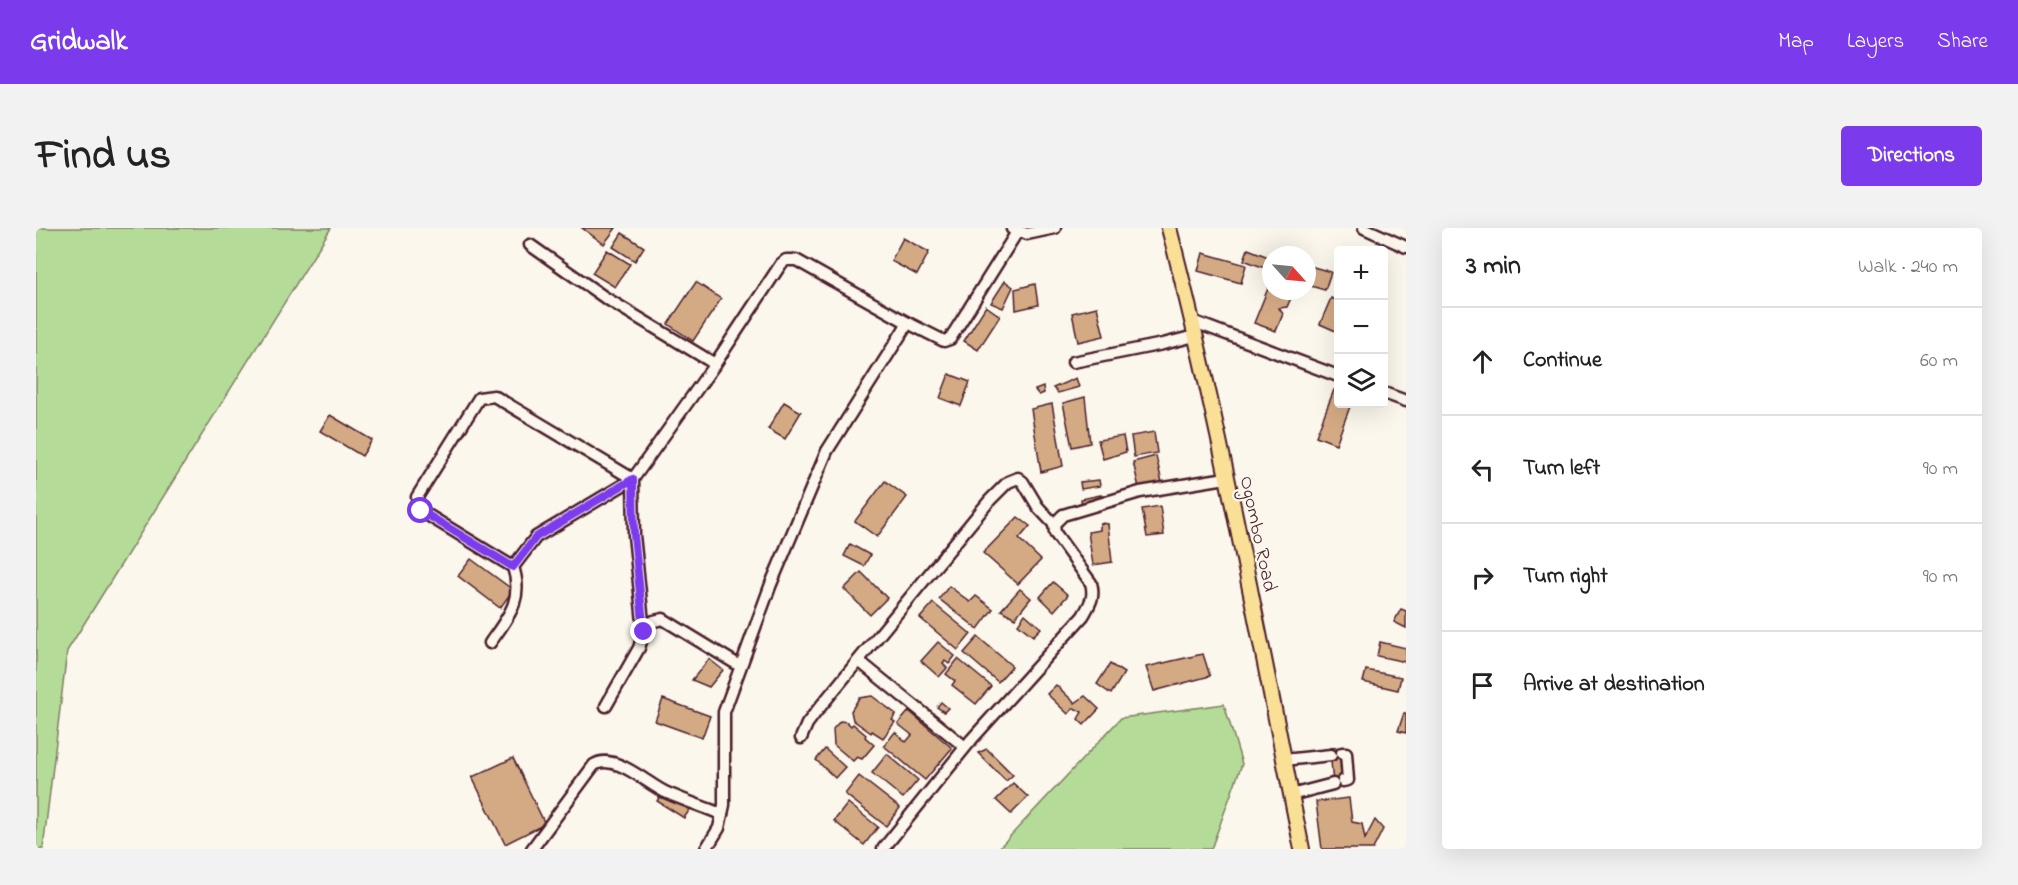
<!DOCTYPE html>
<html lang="en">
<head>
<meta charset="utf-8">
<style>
	:root { --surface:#fff; --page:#f2f2f2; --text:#222; --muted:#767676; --line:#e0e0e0; --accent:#7c3aed }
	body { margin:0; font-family:"Indie Flower",sans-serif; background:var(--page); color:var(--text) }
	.controls { position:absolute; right:18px; top:18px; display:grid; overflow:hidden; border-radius:6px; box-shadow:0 6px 24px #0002 }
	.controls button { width:54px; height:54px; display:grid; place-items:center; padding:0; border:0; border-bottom:2px solid var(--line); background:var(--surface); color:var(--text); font:30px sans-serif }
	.compass { position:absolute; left:1226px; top:18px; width:54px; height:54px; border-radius:50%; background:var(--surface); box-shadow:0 6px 24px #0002; rotate:117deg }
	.stop { position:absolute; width:18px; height:18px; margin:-14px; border:4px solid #7c3aed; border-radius:50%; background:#fff }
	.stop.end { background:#7c3aed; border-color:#fff; box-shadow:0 2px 6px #0008 }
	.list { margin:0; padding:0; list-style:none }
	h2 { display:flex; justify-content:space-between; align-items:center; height:78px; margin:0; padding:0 24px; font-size:26px }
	h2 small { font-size:20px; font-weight:400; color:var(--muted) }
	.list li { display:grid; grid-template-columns:39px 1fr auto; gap:18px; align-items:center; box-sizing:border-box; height:108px; padding:0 24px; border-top:2px solid var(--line) }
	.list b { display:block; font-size:22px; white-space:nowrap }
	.list em { font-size:20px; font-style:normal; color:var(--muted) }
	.icon { flex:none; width:33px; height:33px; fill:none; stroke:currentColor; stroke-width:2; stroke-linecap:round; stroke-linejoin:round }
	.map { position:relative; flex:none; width:1370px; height:621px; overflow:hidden; border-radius:6px }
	header { display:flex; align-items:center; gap:36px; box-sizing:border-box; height:84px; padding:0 30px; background:var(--accent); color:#fff }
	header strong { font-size:28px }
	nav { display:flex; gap:33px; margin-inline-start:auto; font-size:21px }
	.intro { display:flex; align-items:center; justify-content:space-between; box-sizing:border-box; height:144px; padding:0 36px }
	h1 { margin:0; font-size:42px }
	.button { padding:15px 27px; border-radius:6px; background:var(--accent); color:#fff; font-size:21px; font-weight:700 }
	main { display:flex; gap:36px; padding:0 36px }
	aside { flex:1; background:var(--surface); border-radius:6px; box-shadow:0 6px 24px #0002 }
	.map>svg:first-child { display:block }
</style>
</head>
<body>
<header>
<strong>Gridwalk</strong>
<nav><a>Map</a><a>Layers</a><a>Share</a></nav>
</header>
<div class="intro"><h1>Find us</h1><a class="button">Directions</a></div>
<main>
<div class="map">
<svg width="1370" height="621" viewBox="0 0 1370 621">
	<rect width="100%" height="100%" fill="#fbf7ec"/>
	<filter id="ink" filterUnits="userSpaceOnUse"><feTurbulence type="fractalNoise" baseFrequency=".0167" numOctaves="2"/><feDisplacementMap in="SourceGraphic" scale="12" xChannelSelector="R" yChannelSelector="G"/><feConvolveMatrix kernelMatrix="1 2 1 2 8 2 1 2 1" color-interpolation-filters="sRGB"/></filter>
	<g filter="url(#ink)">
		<g fill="#b4dc98" stroke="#7f7e62" stroke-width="1.5">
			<path d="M0,0H295L31,423L7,621H0Z"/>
			<path d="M1188,476L1206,536L1175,621H962L1085,490Z"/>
		</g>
		<g fill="#d4aa85" stroke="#4a1f2b" stroke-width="1.5">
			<path d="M546,0H580L568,16Z"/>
			<path d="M586,5L608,19L599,33L577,19Z"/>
			<path d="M867,10L893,24L881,47L855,33Z"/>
			<path d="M1212,21L1235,30L1234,42L1208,32Z"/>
			<path d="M571,22L594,36L579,59L556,45Z"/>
			<path d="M1167,25L1210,37L1205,55L1162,43Z"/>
			<path d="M1274,38L1295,44L1289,62L1271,57Z"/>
			<path d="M969,53L977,59L967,80L955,75Z"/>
			<path d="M1235,53V63H1258L1251,79L1243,80L1247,86L1240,103L1218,95Z"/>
			<path d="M660,54L685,71L657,113L632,96Z"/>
			<path d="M999,56L1002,77L980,82L979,61Z"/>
			<path d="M1295,70L1302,73V104L1284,96Z"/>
			<path d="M950,78L964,88L942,122L928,113Z"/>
			<path d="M1061,79L1068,108L1042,114L1036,85Z"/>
			<path d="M913,146L934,154L925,178L904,170Z"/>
			<path d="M1040,150L1043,159L1022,165L1017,160Z"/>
			<path d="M1007,159L1008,165L1003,167L999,162Z"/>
			<path d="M1298,162L1302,163V176H1315L1300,216L1280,208Z"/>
			<path d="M1049,169L1054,215L1036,219L1027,175Z"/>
			<path d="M748,174L765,184L749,211L732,201Z"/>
			<path d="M1016,176L1027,238L1005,244L995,181Z"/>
			<path d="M294,187L336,212L326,228L284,203Z"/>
			<path d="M1118,204L1121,225L1098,229L1095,208Z"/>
			<path d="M1087,208L1090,224L1067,231L1062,212Z"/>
			<path d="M1120,228L1127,259L1104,264L1097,234Z"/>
			<path d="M1063,252L1064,258L1045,261L1044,254Z"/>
			<path d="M849,253L871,269L841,309L819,293Z"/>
			<path d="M1065,267L1066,274L1046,278L1045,271Z"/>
			<path d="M1124,278L1128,307L1111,309L1106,281Z"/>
			<path d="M982,289L994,298L983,311L1005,332L982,356L947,325Z"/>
			<path d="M1064,295L1072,296L1076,334L1057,337L1052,304L1064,302Z"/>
			<path d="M814,316L834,327L828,338L808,328Z"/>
			<path d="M435,331L477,362L464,380L422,348Z"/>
			<path d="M825,344L851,370L834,387L808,361Z"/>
			<path d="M1017,354L1032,367L1018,383L1004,369Z"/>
			<path d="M913,358L934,374L940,368L957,381L942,401L903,371Z"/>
			<path d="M984,361L995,370L979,390L965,382Z"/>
			<path d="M897,375L935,406L922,422L884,390Z"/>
			<path d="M1365,381L1370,383V400L1358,394Z"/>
			<path d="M989,386L1005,400L997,408L982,396Z"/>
			<path d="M942,409L976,438L962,454L928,425Z"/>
			<path d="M902,414L919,428L913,436L909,433L907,436L911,440L903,449L885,433Z"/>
			<path d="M1344,414L1370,420V434L1341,428Z"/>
			<path d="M1167,426L1174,448L1118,463L1110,439Z"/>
			<path d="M673,431L687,442L673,459L656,452Z"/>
			<path d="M922,431L955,458L940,476L916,457L919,453L910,446Z"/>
			<path d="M1074,436L1088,445L1075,466L1061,456Z"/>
			<path d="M1330,442L1365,449L1362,462L1327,454Z"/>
			<path d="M1020,457L1039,475L1049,468L1063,481L1048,497L1042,491L1046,484L1038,480L1032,486L1011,466Z"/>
			<path d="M836,468L860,486L856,492L859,494L847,510L836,503L835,505L817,492L815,483L823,470Z"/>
			<path d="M627,471L674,488L666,510L619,493Z"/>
			<path d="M905,474L912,480L908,484L901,479Z"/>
			<path d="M873,483L916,520L889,552L848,518L859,504L870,514L876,507L862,496Z"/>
			<path d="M1368,485H1370V505L1362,503Z"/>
			<path d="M804,493L811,494L815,498L817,496L830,507L829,509L838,517L826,531L821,529L817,533L798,517L797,501Z"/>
			<path d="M1305,519L1308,556L1297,557L1294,520Z"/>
			<path d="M789,521L809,539L799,550L780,532Z"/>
			<path d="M951,521L977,547L970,553L942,525Z"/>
			<path d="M851,526L882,552L867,570L836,545Z"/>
			<path d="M477,530L509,596L469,616L436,549Z"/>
			<path d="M823,548L864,580L850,598L809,566Z"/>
			<path d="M977,555L992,569L975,586L960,572Z"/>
			<path d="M627,563L655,580L648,590L621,573Z"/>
			<path d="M1313,570L1316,594L1326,596L1329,611L1339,592L1347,601L1337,621H1286L1280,574Z"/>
			<path d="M812,575L842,599L828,617L798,593Z"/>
		</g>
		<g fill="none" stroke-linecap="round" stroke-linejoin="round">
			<g stroke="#4a1f2b" stroke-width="15">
				<g id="minor">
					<path d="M1328,0L1370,19"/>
					<path d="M976,1L991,6L1019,0"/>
					<path d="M494,17L568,69L679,136"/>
					<path d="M1156,93L1302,148"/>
					<path d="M1037,134L1127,116L1159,108"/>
					<path d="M1348,165L1370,173"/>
					<path d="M477,339L500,309L597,251L679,136L745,36L750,32H760L872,95L908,113L914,111L981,4"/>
					<path d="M608,398L618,393L627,391L704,438"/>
					<path d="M454,415C472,389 488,372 477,339L385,283L382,276L381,269L443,170L458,168L597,251"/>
					<path d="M823,433L929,519"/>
					<path d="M570,478L603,420L608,404L598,307L597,251"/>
					<path d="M765,510L771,496L780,484L954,272L972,254L982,250L987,254L1002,279L1018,296"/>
					<path d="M1306,525H1310L1312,552L1307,553"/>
					<path d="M1248,532L1295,527"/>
					<path d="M1255,567L1297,556"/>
					<path d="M496,621L558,537C578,524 610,555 629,564C647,572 667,579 686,586"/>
					<path d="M670,621L683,600L688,577V484L735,356L791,223L872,95"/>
					<path d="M847,621L936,511L1047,388C1054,376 1059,369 1055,355L1019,305L1018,296L1027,287L1104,264L1190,250"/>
				</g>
			</g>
			<g stroke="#4a1f2b" stroke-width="18">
				<path id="major" d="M1133,0C1186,205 1224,414 1266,621"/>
			</g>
			<use href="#minor" stroke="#fbf7ec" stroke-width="10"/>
			<use href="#major" stroke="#fadf96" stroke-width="14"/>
		</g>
	</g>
	<g fill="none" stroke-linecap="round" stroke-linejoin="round" filter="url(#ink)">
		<path stroke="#7c3aed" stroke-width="8" d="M385,283L477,339L500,309L597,251L598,307L608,404"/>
	</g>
	<g text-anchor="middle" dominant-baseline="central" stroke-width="4.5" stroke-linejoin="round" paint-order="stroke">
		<g font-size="20" fill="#4a1f2b" stroke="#fbf7ec">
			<text transform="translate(1221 306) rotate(78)">Ogombo Road</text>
		</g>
	</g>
</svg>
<div class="controls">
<button>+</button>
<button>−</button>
<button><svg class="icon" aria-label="layers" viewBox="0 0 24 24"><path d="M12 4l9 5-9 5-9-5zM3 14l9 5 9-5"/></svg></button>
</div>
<svg class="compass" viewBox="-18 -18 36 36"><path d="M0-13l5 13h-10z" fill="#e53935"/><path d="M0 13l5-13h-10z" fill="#767676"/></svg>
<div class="stop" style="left:385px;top:283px"></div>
<div class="stop end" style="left:608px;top:404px"></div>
</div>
<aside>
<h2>3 min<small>Walk · 240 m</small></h2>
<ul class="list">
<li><svg class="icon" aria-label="ahead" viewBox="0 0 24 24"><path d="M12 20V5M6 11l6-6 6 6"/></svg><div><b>Continue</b></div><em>60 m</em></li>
<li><svg class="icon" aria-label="left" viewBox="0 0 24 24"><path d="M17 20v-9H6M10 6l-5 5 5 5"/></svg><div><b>Turn left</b></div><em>90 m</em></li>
<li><svg class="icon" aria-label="right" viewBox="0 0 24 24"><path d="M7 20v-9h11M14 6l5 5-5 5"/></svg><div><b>Turn right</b></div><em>90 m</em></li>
<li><svg class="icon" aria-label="arrive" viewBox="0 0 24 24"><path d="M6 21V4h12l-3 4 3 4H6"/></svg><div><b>Arrive at destination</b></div></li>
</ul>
</aside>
</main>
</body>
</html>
